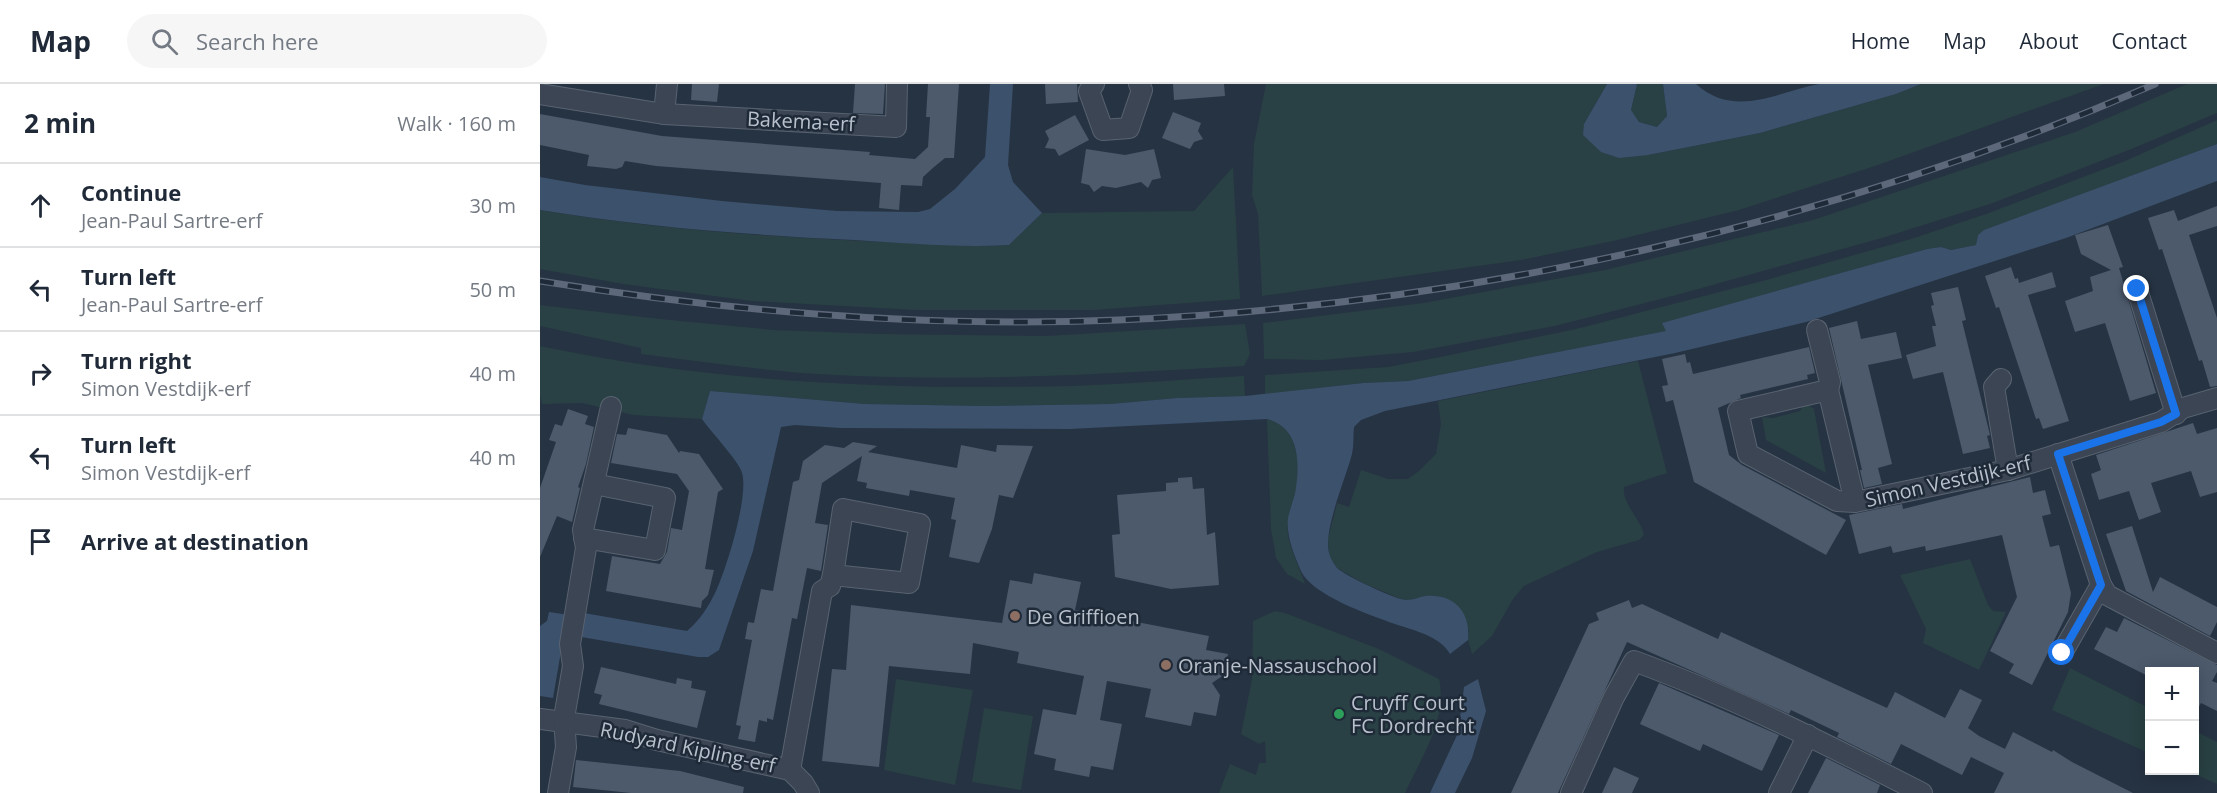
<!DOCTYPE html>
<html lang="en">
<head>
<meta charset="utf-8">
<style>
	:root { --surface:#fff; --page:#f6f6f7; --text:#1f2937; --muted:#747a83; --line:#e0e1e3 }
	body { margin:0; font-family:"Open Sans",sans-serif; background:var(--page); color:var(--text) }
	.controls { position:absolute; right:18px; bottom:18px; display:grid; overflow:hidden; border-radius:0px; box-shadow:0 3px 15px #0003 }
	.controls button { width:54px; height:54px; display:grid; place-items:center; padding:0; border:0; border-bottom:2px solid var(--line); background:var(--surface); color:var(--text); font:30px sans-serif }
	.stop { position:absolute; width:18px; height:18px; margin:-14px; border:4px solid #1a73e8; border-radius:50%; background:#fff }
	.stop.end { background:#1a73e8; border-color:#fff; box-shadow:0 2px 6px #0008 }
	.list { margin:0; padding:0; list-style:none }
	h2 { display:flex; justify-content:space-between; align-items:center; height:78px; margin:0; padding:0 24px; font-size:26px }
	h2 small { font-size:20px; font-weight:400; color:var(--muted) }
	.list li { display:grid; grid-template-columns:39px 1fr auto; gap:18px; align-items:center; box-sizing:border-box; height:84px; padding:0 24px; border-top:2px solid var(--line) }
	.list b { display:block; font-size:22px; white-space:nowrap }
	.list p { margin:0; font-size:20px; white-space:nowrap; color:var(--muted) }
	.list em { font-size:20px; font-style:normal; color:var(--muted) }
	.icon { flex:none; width:33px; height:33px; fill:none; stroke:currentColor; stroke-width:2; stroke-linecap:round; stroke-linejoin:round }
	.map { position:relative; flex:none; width:1677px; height:709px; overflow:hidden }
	header { display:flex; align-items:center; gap:36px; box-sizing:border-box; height:84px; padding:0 30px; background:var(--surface); border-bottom:2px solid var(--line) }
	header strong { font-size:28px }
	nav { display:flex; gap:33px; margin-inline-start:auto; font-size:21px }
	.search { width:420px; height:54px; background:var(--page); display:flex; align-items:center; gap:15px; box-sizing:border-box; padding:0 21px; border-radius:33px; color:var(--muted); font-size:22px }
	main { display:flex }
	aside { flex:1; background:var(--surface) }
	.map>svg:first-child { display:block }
</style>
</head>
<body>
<header>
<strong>Map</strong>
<div class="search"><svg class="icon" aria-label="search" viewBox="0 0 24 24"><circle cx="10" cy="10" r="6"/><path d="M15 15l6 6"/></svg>Search here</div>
<nav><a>Home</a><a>Map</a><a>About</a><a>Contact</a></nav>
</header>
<main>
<aside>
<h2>2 min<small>Walk · 160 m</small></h2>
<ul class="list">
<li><svg class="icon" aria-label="ahead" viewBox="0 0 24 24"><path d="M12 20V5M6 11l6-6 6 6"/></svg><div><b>Continue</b><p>Jean-Paul Sartre-erf</p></div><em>30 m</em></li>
<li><svg class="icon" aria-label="left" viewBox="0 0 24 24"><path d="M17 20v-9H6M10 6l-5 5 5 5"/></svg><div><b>Turn left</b><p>Jean-Paul Sartre-erf</p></div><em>50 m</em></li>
<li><svg class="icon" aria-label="right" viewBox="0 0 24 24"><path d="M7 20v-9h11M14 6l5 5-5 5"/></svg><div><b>Turn right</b><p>Simon Vestdijk-erf</p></div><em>40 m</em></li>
<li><svg class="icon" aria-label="left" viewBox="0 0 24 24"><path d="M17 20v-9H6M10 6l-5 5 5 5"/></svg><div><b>Turn left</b><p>Simon Vestdijk-erf</p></div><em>40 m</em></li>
<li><svg class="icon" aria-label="arrive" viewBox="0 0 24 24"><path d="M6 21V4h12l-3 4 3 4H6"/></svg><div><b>Arrive at destination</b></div></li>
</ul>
</aside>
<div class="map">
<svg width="1677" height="709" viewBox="0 0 1677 709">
	<rect width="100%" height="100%" fill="#263343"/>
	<g fill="#294144">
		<path d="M726,0H1067L1044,40L1108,71L1220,49L1356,10L1381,0H1564L1338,81L1199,126L1073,157L981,176L722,212L718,130L712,111L714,60Z"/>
		<path d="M1097,0H1123L1127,32L1118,43L1099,38L1091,26Z"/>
		<path d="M1647,0H1677V29L1594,64L1453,119L1342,154L1140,210L1015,242L873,268L783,276L724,275L723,239L883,219L1065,186L1273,136L1535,48Z"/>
		<path d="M1677,36V60L1445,146L1438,151L1436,161L1411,166L1401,163L1387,165L1123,239L1127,247L868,297L823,299L725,310V291L848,283L900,273L1036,245L1226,196L1371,155L1446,130L1585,77Z"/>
		<path d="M693,83L700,215L554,226H376L212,217L83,200L0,185V126C149,151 301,157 451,162L469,161L502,129L654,127Z"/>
		<path d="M0,221L120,235L233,246L341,250L506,252L705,240L710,270L704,282C568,290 432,298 295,291C230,288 166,278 101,270V264L0,242Z"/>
		<path d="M0,262C175,299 354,306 532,302C590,300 647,295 704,292L705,312L637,314L570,320L444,322L325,320L170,307L162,335L93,331L42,319L2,320L0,311Z"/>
		<path d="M1098,277L1127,389L1084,403C1082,420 1101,435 1104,451L1099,456L1057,468L984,502L973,515L952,552L932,570L928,556L929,546L903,513L886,512L866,517L825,500L797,484L789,471L788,455L797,419L809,423L821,386L848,395H868L879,387L896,370L901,340L898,317Z"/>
		<path d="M1265,319L1274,325L1286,389L1226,356L1222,333L1233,334L1260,327Z"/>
		<path d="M727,335C758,343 761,377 756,405C753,420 746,435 748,451C751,468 760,484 765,500L747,490L736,474L731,445Z"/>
		<path d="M1430,475L1448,521L1453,527L1466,528L1439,586L1383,559L1386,545L1360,491Z"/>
		<path d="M735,527L745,529L839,565L899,595C908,635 881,674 865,709H679L690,680L716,691L719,679H726L725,657L719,660L701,650L712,595L713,537Z"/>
		<path d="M1530,584L1609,624V669L1512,626Z"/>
		<path d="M356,595L433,606L415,701L344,686Z"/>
		<path d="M444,624L493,632L481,706L432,698Z"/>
		<path d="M1655,647L1677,658V700L1648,687L1654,686Z"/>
	</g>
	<g fill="#3c516c">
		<path d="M450,0H473L468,81L473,98L502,129L469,161C418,164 365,159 314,156C209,151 104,143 0,126V93L45,101L182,117L297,127L378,128L390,125L415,105L445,73Z"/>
		<path d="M1067,0H1097L1091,26L1099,38L1117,43L1127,32L1123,0H1156C1195,35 1237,8 1279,0C1289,0 1301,0 1311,0C1334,0 1358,0 1381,0L1356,10L1220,49L1108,71L1079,74L1061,68L1043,51L1044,40Z"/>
		<path d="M1677,60V97L1526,154L1266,238L1135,269L845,327L821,336L814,343C813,352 814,361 812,370C806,394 781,450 790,472C791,475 795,481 797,484C804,491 858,517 867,516C873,516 879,513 885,512C914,509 931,528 928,556L910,570C900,552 873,546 855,540C829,531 772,511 761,487C754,471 746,452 748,434C750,424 755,413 756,403C760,375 758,343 727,335L530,345L301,344L255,341L241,343L213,467L179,566L168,573H158L24,550L13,614L0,612V542L7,537L9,528L43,533L44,529L147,547C160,536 169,522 176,507C186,486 211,407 201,386C194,372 172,349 162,335L170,307L325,320L444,322L570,320L637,314L705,312L823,299L868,297L1126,247L1122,239L1387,165L1401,163L1411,166L1436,161L1438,151L1444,146Z"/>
		<path d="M938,595L946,627L932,674L915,709H890L918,649L924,603Z"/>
	</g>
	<g fill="#4c5a6c">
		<path d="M152,0H179L177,18L151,16Z"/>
		<path d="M315,0H345L343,30L313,29Z"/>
		<path d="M388,0H419L414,74H405L394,83L383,93L382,102L361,101L359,126L339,124L341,99L116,82L85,77L82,83L76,85L47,82L49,71L0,61V30L122,52L330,68L329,71L375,75L388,63L390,33H386Z"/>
		<path d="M505,0H537L538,18L506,20Z"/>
		<path d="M633,0H684L685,12L634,16Z"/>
		<path d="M633,28L661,39L658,47L663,55L654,58L650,65L622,54Z"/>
		<path d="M535,31L549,56L519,72L515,65L505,64L509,55L505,47Z"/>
		<path d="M546,65L585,71L614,65L621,94L612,96L608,104L601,98L576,104L562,102L554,108L549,101L541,99Z"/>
		<path d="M1677,122V142L1649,151L1677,234V302L1670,303L1662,276L1659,277L1622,165L1619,166L1608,134L1634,126L1638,137Z"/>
		<path d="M1568,141L1583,183L1579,184L1616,309L1590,317L1565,239L1535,248L1525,217L1553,207L1550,193L1571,186L1541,170L1535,151Z"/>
		<path d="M1471,183L1475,195L1478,194L1479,199L1512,188L1516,203L1488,211L1529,337L1503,345L1499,334L1496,335L1459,223L1456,224L1445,192Z"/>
		<path d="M1418,203L1426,236L1422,237L1450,351L1447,352L1450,364L1423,370L1403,288L1373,295L1366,271L1396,262L1392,242H1396L1391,222L1394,221L1391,209Z"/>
		<path d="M1317,237L1321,255L1356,248L1362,274L1328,281L1352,380L1338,384L1342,400L1324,404L1320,386H1322L1289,244Z"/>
		<path d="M1269,263L1275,289L1267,291L1268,295L1200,311L1201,314L1178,324L1189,371L1202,381L1306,436L1286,471L1154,398L1133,316L1126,318L1122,302L1128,301L1122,275L1145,270L1147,279L1150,278L1153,290Z"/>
		<path d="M28,325L48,332L45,340L54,343L46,380L38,403L40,404L32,438L17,432L0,473V404L16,358L9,356L15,340L22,342Z"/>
		<path d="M1653,339L1657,350L1677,344V408L1660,413L1651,387L1611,399L1621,428L1599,436L1589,407L1559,416L1551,390L1561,386L1556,371Z"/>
		<path d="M88,344L127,351L139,369L140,367L159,370L183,405L178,408L165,485L174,486L168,511L162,517L161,524L66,507L72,472L120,480L127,468L131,444L142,446L149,407L137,390L71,379L77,350L86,351Z"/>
		<path d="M313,358L337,362L328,368L417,384L421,361L456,368L457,361L493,362L473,414L459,411L452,445L439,479L409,473L416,436L411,435L415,414L370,406L369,412L326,404L327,399L317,397L322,372L282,399L275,439L288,441L281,487L267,484L257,535L252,534L233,636L227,634V638L219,636L215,658L198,655L201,642L196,641L212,556L205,555L208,538L214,539L221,505L233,507L253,398L259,396L263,377L285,361L304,364Z"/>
		<path d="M652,393L653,405L664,404L667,451L675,448L679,501L631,505L575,493L572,451L580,450L577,411L626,407V399L638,398V394Z"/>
		<path d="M1490,393L1493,409L1505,406L1511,430L1502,432L1510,463L1519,461L1531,509L1528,528L1492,601L1469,589L1474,580L1450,567L1477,513L1462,451L1386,467L1385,462L1353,469L1351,462L1319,470L1309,431L1362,420L1363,425Z"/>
		<path d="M1592,442L1613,508L1620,493L1677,523V538L1670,552L1586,507L1566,450Z"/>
		<path d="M494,489L541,498L535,526L669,552L666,566L688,570L684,591L672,599L680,611L676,632L654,628L651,642L605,633L611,605L567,597L560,636L582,640L573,686L551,682L549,693L514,686L516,675L494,670L503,625L536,631L544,592L477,579L479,568L433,559L430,590L349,582L339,683L282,677L292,585L306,586L311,521L462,539L470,496L492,500Z"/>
		<path d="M1089,516L1092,524L1102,520L1178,555L1181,548L1347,624L1355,608L1405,634L1420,605L1442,616L1428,644L1439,652L1465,665L1473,648L1512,668L1513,666L1532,678L1593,709H1454L1464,689L1431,673L1422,691L1361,660L1351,680L1297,653L1299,649L1251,626L1249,630L1087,558L1018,709H971L1049,540L1059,536L1056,529Z"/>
		<path d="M1584,534L1677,581V588L1672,597L1677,599V627L1661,619L1654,631V588H1610V593L1554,565L1566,543L1577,548Z"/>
		<path d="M61,583L136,600L137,594L152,597L151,604L166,607L157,644L59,620L62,611L54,609Z"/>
		<path d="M1119,599L1239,651L1222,687L1163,660L1160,667L1100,640Z"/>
		<path d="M1286,674L1340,701L1337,709H1268Z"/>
		<path d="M36,676L140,687L204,703L203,709H91L33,703Z"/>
		<path d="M1074,683L1099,694L1092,709H1062Z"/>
	</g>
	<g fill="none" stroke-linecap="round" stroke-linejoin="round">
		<g stroke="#596370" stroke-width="22">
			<g id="minor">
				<path d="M554,0L549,7L563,46L589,44L602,6L599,0"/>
				<path d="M0,10L124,30L356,43L357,0"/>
				<path d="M124,30L127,0"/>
				<path d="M1597,205L1636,330"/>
				<path d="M1277,246L1290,298L1288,306"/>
				<path d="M1461,295L1454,303L1468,386"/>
				<path d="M1518,370L1561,501L1567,511L1677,569"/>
				<path d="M1315,418L1288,306L1198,327L1208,370L1297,417L1315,418L1468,386L1621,338L1643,324L1677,314"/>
				<path d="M303,425L380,440L369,499L293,491Z"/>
				<path d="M44,454L115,466L125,414L54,400"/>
				<path d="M1522,569L1561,501"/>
				<path d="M0,635L85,646L117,656L250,686L282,507L290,502L293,491"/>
				<path d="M250,686L263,699L269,709"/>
				<path d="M18,709L26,663L24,634L33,582L30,560L46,464L43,446L71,323"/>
				<path d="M1031,709L1073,615L1094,577C1193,613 1288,661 1382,709"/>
				<path d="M1239,709L1268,651"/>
			</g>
		</g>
		<use href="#minor" stroke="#3b4553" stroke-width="20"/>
		<g stroke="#5d697a" stroke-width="7">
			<path id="rail" d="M0,197C191,228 384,244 578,236C932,221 1289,141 1615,0"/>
		</g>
		<use href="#rail" stroke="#1f2a38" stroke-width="4.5" stroke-dasharray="14" stroke-linecap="butt"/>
	</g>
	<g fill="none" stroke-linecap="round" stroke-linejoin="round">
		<path stroke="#1a73e8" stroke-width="8" d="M1522,569L1561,501L1518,370L1621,338L1636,330L1597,205"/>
	</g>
	<g fill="#8d6e63" stroke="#1f2a38" stroke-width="2">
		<circle cx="475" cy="532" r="6"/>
		<circle cx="626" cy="581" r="6"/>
	</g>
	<circle fill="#2e9e5b" stroke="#1f2a38" stroke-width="2" cx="799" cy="630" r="6"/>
	<g text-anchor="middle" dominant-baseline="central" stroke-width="5" stroke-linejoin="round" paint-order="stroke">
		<g font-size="20" fill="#b8c0cc" stroke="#1f2a38">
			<text transform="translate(261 37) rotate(3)">Bakema-erf</text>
			<text transform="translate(1408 397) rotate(-13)">Simon Vestdijk-erf</text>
			<text transform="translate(148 663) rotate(12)">Rudyard Kipling-erf</text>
		</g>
		<g font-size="20" fill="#b8c0cc" stroke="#1f2a38" text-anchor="start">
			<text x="487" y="532">De Griffioen</text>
			<text x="638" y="581">Oranje-Nassauschool</text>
			<text x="811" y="618">Cruyff Court<tspan x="811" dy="23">FC Dordrecht</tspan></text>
		</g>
	</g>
</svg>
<div class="controls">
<button>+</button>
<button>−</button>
</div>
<div class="stop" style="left:1522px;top:569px"></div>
<div class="stop end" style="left:1597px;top:205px"></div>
</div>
</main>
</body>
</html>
